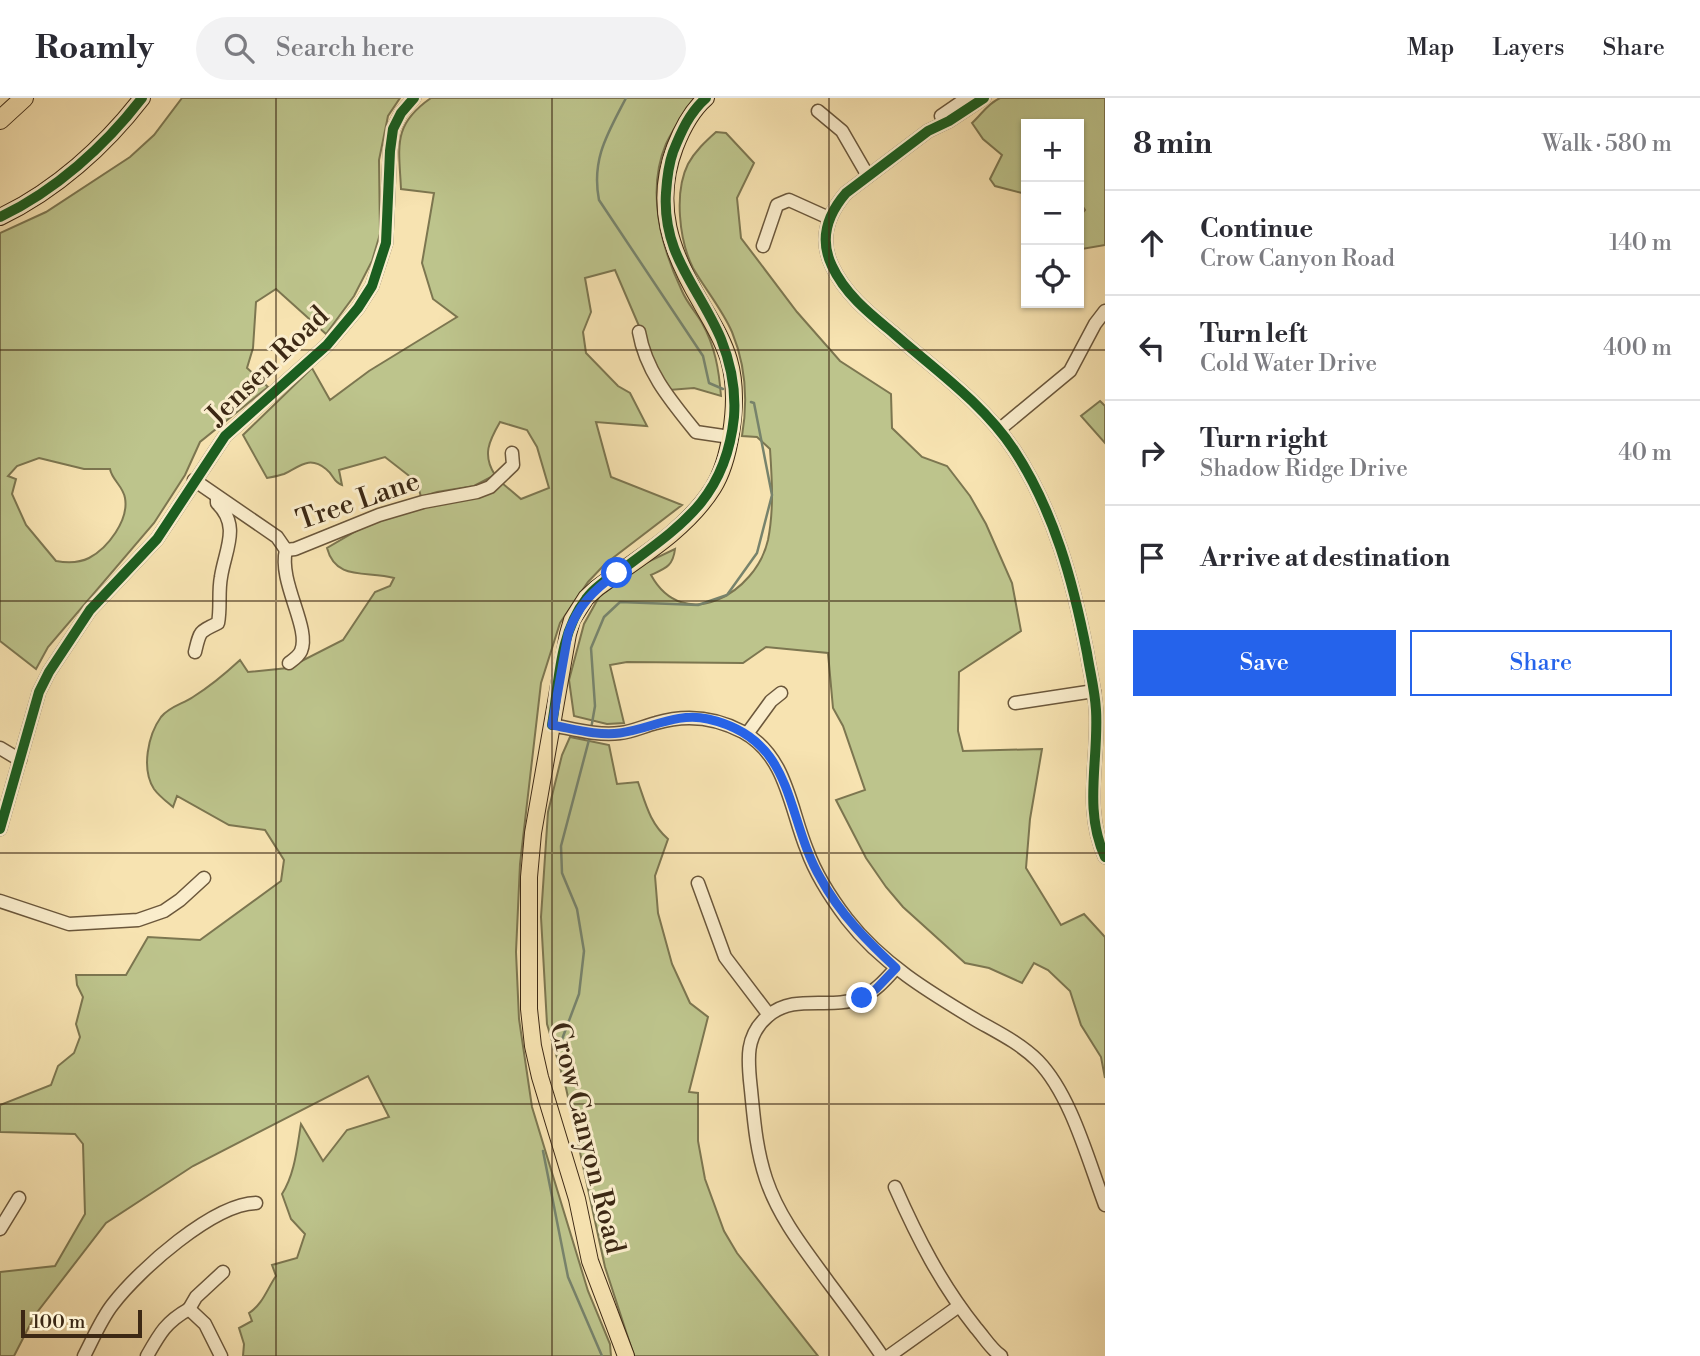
<!DOCTYPE html>
<html lang="en">
<head>
<meta charset="utf-8">
<style>
	:root { --surface:#fff; --page:#f2f2f3; --text:#2b2b33; --muted:#7c7c81; --line:#e1e1e2; --accent:#2563eb }
	body { margin:0; font-family:"Libre Bodoni",serif; background:var(--page); color:var(--text) }
	.controls { position:absolute; right:21px; top:21px; display:grid; overflow:hidden; border-radius:0px; box-shadow:0 2px 5px #0004 }
	.controls button { width:63px; height:63px; display:grid; place-items:center; padding:0; border:0; border-bottom:2px solid var(--line); background:var(--surface); color:var(--text); font:35px sans-serif }
	.scale { position:absolute; left:21px; bottom:18px; width:121px; box-sizing:border-box; padding-left:7px; border:4px solid #3c2814; border-top:0; font-size:19px; line-height:24px; white-space:nowrap; color:#3c2814; -webkit-text-stroke:5px #faedcc; paint-order:stroke }
	.stop { position:absolute; width:21px; height:21px; margin:-16px; border:5px solid #2563eb; border-radius:50%; background:#fff }
	.stop.end { background:#2563eb; border-color:#fff; box-shadow:0 2px 7px #0008 }
	.list { margin:0; padding:0; list-style:none }
	h2 { display:flex; justify-content:space-between; align-items:center; height:91px; margin:0; padding:0 28px; font-size:30px }
	h2 small { font-size:23px; font-weight:400; color:var(--muted) }
	.list li { display:grid; grid-template-columns:46px 1fr auto; gap:21px; align-items:center; box-sizing:border-box; height:105px; padding:0 28px; border-top:2px solid var(--line) }
	.list b { display:block; font-size:26px; white-space:nowrap }
	.list p { margin:0; font-size:23px; white-space:nowrap; color:var(--muted) }
	.list em { font-size:23px; font-style:normal; color:var(--muted) }
	.actions { display:flex; gap:14px; padding:21px 28px }
	.actions a { flex:1; padding:16px 0; border:2px solid var(--accent); border-radius:0px; text-align:center; font-size:24px; color:var(--accent) }
	.actions .main { background:var(--accent); color:#fff }
	.icon { flex:none; width:38px; height:38px; fill:none; stroke:currentColor; stroke-width:2; stroke-linecap:round; stroke-linejoin:round }
	.map { position:relative; flex:none; width:1105px; height:1258px; overflow:hidden }
	header { display:flex; align-items:center; gap:42px; box-sizing:border-box; height:98px; padding:0 35px; background:var(--surface); border-bottom:2px solid var(--line) }
	header strong { font-size:33px }
	nav { display:flex; gap:38px; margin-inline-start:auto; font-size:24px }
	.search { width:490px; height:63px; background:var(--page); display:flex; align-items:center; gap:18px; box-sizing:border-box; padding:0 24px; border-radius:38px; color:var(--muted); font-size:26px }
	main { display:flex }
	aside { flex:1; background:var(--surface) }
	.map>svg:first-child { display:block }
</style>
</head>
<body>
<header>
<strong>Roamly</strong>
<div class="search"><svg class="icon" aria-label="search" viewBox="0 0 24 24"><circle cx="10" cy="10" r="6"/><path d="M15 15l6 6"/></svg>Search here</div>
<nav><a>Map</a><a>Layers</a><a>Share</a></nav>
</header>
<main>
<div class="map">
<svg width="1105" height="1258" viewBox="0 0 1105 1258">
	<rect width="100%" height="100%" fill="#f7e3b1"/>
	<filter id="stains"><feTurbulence type="fractalNoise" baseFrequency=".00286" numOctaves="4"/><feColorMatrix values="0 0 0 0 .2 0 0 0 0 .09 0 0 0 0 .02 0 0 0 .5 -.17"/></filter>
	<radialGradient id="worn" r=".72"><stop offset=".6" stop-color="#630" stop-opacity="0"/><stop offset="1" stop-color="#630" stop-opacity=".3"/></radialGradient>
	<g fill="#bdc48c" stroke="#7c7650" stroke-width="2" fill-rule="evenodd">
		<path d="M182,0H400L388,18L379,62L380,136L372,163L354,198L326,236L276,191L256,204L253,250L247,270L268,289L200,344L185,377L154,425L48,549L36,571L0,543V135L46,114L130,59L154,37ZM39,360L84,371H110C112,382 123,388 125,400C129,422 108,450 89,460C79,465 67,465 56,463L26,427L12,396L16,381L8,378L17,368Z"/>
		<path d="M431,0H695C685,15 673,30 666,46C646,93 661,149 682,193C687,205 696,214 702,225C715,248 719,272 721,298L694,290L669,292L654,263L615,172L585,180L591,214L583,234L586,255L618,288L630,295L647,328L596,324L611,379L682,407L605,466L588,484L560,525L541,585L520,766L516,854L519,921L532,1009L588,1193L610,1246L611,1258H243L244,1246L239,1230L252,1223L249,1215C263,1206 267,1191 276,1178L272,1167L297,1160L305,1136L291,1121L282,1096C295,1076 297,1049 301,1026L323,1063L347,1032L389,1019L368,978L193,1068L106,1125L35,1217L14,1258H0V1174L55,1168L85,1116L83,1046L75,1036L0,1034V1007L51,987L58,968L74,955L80,939L76,926L83,899L77,887L76,877H126L148,839L200,842L281,783L284,762L265,732L229,727L177,698L173,709C167,704 159,698 154,691C141,671 148,637 161,619C170,608 183,606 193,599C209,589 226,575 240,562L248,574L288,570L343,542L375,494L390,488L394,480C368,472 336,484 327,450L375,422L502,385L521,401L549,390L537,349L527,332L500,324C489,343 482,357 495,377L474,388L437,394L421,399L417,384L385,359L339,372L342,387C333,384 334,377 326,371C309,357 299,369 284,376C278,378 272,379 267,380L243,337L312,270L330,302L369,273L457,219L433,201L422,165L434,95L401,91C399,48 392,27 431,0Z"/>
		<path d="M1000,0H1105V147L1082,151L1079,147V119L1085,112L1079,103V26H1026V96L995,88L990,81L1002,57L983,41L972,25C982,16 987,6 1000,0Z"/>
		<path d="M716,34L726,35L754,65L737,100L741,140L797,214L840,263L891,296L892,330L922,359L947,368L970,398L986,426L1012,485L1021,533L959,574L958,633L963,653L1042,651L1030,721L1026,770L1061,827L1084,816L1105,839V980L1101,959L1081,927L1070,893L1048,872L1034,865L1022,885L989,870L965,865L903,809L886,789L866,760L836,702L865,692L843,628L833,610L828,555L766,549L743,565L627,564L610,567L624,625L607,626L574,618L569,582L584,526L599,499L639,468L675,451C673,468 666,470 651,477C684,537 756,495 768,442C774,412 772,381 770,351L757,339L742,338C748,303 746,268 732,234C722,211 705,191 693,170C679,142 674,94 688,66C695,53 706,43 716,34Z"/>
		<path d="M1100,303L1105,308V345L1081,318Z"/>
		<path d="M570,639L609,647L617,686L638,684C646,707 650,725 668,741L655,778L658,815L672,866L690,905L708,919L689,994L698,995V1043L705,1081L724,1133L737,1155L818,1258H634L605,1169L566,990L547,926L541,819L548,714L562,657Z"/>
	</g>
	<g fill="none" stroke-linecap="round" stroke-linejoin="round">
		<g stroke="#77836c" stroke-width="2.5">
			<path d="M626,0C608,35 591,61 599,102L703,258L709,285L723,291"/>
			<path d="M591,631L595,608L591,550L604,519L620,504L698,507L727,497L757,455L772,397L754,305L751,304"/>
			<path d="M558,952L579,896L584,853L577,811L562,775L561,748L590,638"/>
			<path d="M543,1053L568,1179L602,1258"/>
		</g>
		<g stroke="#6b573b" stroke-width="15">
			<g id="minor">
				<path d="M984,0L949,23L928,33L846,95C827,117 819,141 832,168C845,196 869,215 892,234C934,271 983,305 1014,352C1054,413 1073,483 1087,555C1090,574 1095,593 1096,612C1099,662 1083,711 1105,759"/>
				<path d="M818,13L842,33L868,78"/>
				<path d="M941,18L967,0"/>
				<path d="M763,148L777,107L789,102L829,120"/>
				<path d="M639,234C646,274 671,303 696,334L730,339"/>
				<path d="M1000,331L1070,273L1095,226L1105,213"/>
				<path d="M194,382L277,439L286,452L295,451L379,417L423,404L477,394L490,389L513,367L512,355"/>
				<path d="M286,452C278,484 311,530 301,553C299,558 293,562 289,565"/>
				<path d="M195,554C200,533 199,534 218,525C221,510 218,494 221,479C225,452 241,428 217,405V401"/>
				<path d="M1015,605L1094,593"/>
				<path d="M552,627C574,631 598,638 620,635C632,634 644,628 656,625C686,616 715,619 743,634C787,658 790,711 807,752C816,777 831,800 847,821C881,865 929,894 976,922C997,934 1020,945 1038,963C1071,997 1088,1062 1105,1107"/>
				<path d="M747,636L771,603L781,595"/>
				<path d="M0,650L20,662"/>
				<path d="M0,731L39,594L49,574L90,512L157,441L225,338L327,247L358,210L372,188L386,145L390,53L393,31L401,15L414,0"/>
				<path d="M698,785L725,859L769,917"/>
				<path d="M0,803L69,826L138,822L164,813L180,802L204,780"/>
				<path d="M895,1089C918,1141 941,1186 976,1230C984,1239 991,1251 1001,1258"/>
				<path d="M0,1131L19,1100"/>
				<path d="M189,1211L205,1226L221,1258"/>
				<path d="M189,1211L196,1199L223,1174"/>
				<path d="M84,1258C93,1241 101,1221 113,1206C139,1172 213,1106 256,1105"/>
				<path d="M147,1258C160,1235 166,1224 189,1211"/>
				<path d="M882,1258C865,1233 847,1209 829,1185C805,1152 779,1120 766,1081C756,1051 754,1022 751,992C748,964 744,938 768,918C794,895 831,912 860,900C875,894 886,881 896,870"/>
				<path d="M889,1258L959,1208"/>
			</g>
		</g>
		<g stroke="#3c2814" stroke-width="18">
			<g id="major">
				<path d="M0,119C55,93 105,48 142,0"/>
				<path d="M626,1258L590,1163L577,1101L540,979L533,948L529,911V779L533,735L568,536L572,522L586,500L597,490C637,461 686,433 713,390C723,374 728,354 731,335C735,310 736,286 729,262C723,241 711,223 701,205C671,154 653,107 675,49C682,31 691,13 706,0"/>
			</g>
		</g>
		<g stroke="#3c2814" stroke-width="20">
			<path id="highway" d="M0,22L24,0"/>
		</g>
		<use href="#minor" stroke="#faedcc" stroke-width="12"/>
		<use href="#major" stroke="#f7e3b1" stroke-width="16"/>
		<use href="#highway" stroke="#f7e3b1" stroke-width="18"/>
		<g stroke="#faedcc" stroke-width="15">
			<g id="cycleway">
				<path d="M984,0L949,23L928,33L846,95C827,117 819,141 832,168C845,196 869,215 892,234C934,271 983,305 1014,352C1054,413 1073,483 1087,555C1090,574 1095,593 1096,612C1099,662 1083,711 1105,759"/>
				<path d="M0,119C55,93 105,48 142,0"/>
				<path d="M552,627C559,586 559,535 586,501C596,487 613,478 627,468C685,425 726,397 734,319C736,292 731,266 721,241C699,189 662,157 666,95C667,80 668,68 673,54C681,34 689,15 706,0"/>
				<path d="M0,731L39,594L49,574L90,512L157,441L225,338L327,247L358,210L372,188L386,145L390,53L393,31L401,15L414,0"/>
			</g>
		</g>
		<use href="#cycleway" stroke="#1b5e20" stroke-width="10"/>
	</g>
	<g fill="none" stroke-linecap="round" stroke-linejoin="round">
		<path stroke="#2563eb" stroke-width="9" d="M617,475C594,492 577,508 568,536L552,627C574,631 598,638 620,635C651,631 676,614 708,621C797,641 784,718 821,781C840,816 867,843 896,870L876,891L862,900"/>
	</g>
	<path fill="none" stroke="#3c2814" stroke-width="2" stroke-opacity="0.55" d="M276,0V1258M552,0V1258M829,0V1258M0,252H1105M0,503H1105M0,755H1105M0,1006H1105"/>
	<g text-anchor="middle" dominant-baseline="central" stroke-width="6" stroke-linejoin="round" paint-order="stroke">
		<g font-size="28" fill="#3c2814" stroke="#faedcc">
			<text transform="translate(268 268) rotate(-44)">Jensen Road</text>
			<text transform="translate(358 403) rotate(-19)">Tree Lane</text>
			<text transform="translate(587 1040) rotate(76)">Crow Canyon Road</text>
		</g>
	</g>
	<rect width="100%" height="100%" filter="url(#stains)"/>
	<rect width="100%" height="100%" fill="url(#worn)"/>
</svg>
<div class="controls">
<button>+</button>
<button>−</button>
<button><svg class="icon" aria-label="locate" viewBox="0 0 24 24"><circle cx="12" cy="12" r="6"/><path d="M12 2v4M12 18v4M2 12h4M18 12h4"/></svg></button>
</div>
<div class="scale">100 m</div>
<div class="stop" style="left:617px;top:475px"></div>
<div class="stop end" style="left:862px;top:900px"></div>
</div>
<aside>
<h2>8 min<small>Walk · 580 m</small></h2>
<ul class="list">
<li><svg class="icon" aria-label="ahead" viewBox="0 0 24 24"><path d="M12 20V5M6 11l6-6 6 6"/></svg><div><b>Continue</b><p>Crow Canyon Road</p></div><em>140 m</em></li>
<li><svg class="icon" aria-label="left" viewBox="0 0 24 24"><path d="M17 20v-9H6M10 6l-5 5 5 5"/></svg><div><b>Turn left</b><p>Cold Water Drive</p></div><em>400 m</em></li>
<li><svg class="icon" aria-label="right" viewBox="0 0 24 24"><path d="M7 20v-9h11M14 6l5 5-5 5"/></svg><div><b>Turn right</b><p>Shadow Ridge Drive</p></div><em>40 m</em></li>
<li><svg class="icon" aria-label="arrive" viewBox="0 0 24 24"><path d="M6 21V4h12l-3 4 3 4H6"/></svg><div><b>Arrive at destination</b></div></li>
</ul>
<div class="actions"><a class="main">Save</a><a>Share</a></div>
</aside>
</main>
</body>
</html>
